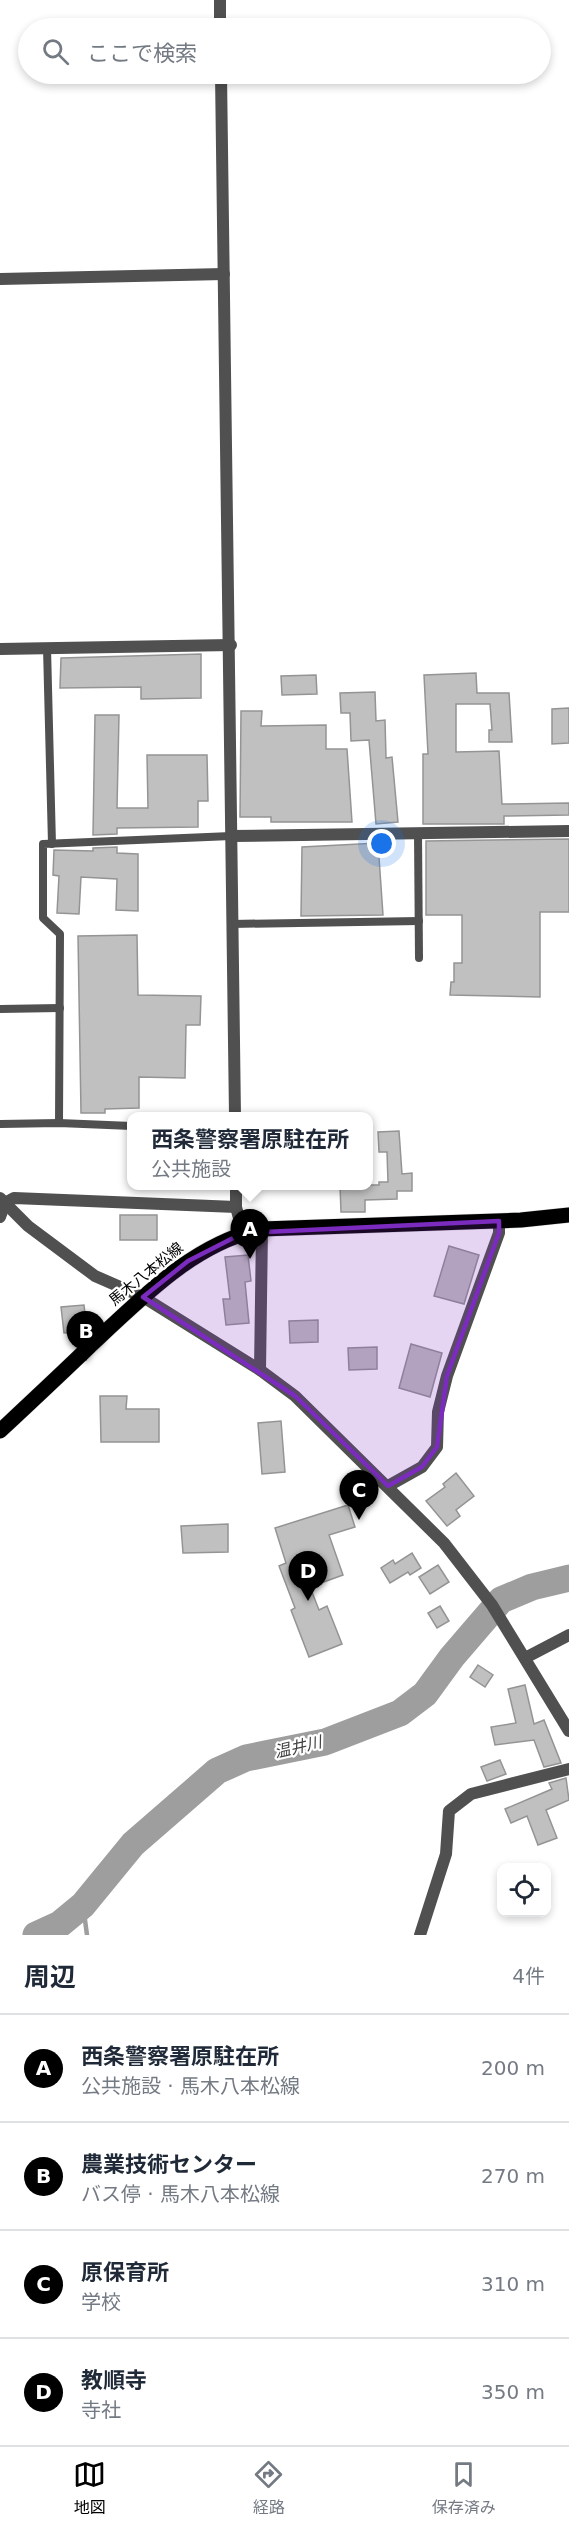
<!DOCTYPE html>
<html lang="ja">
<head>
<meta charset="utf-8">
<style>
	:root { --surface:#fff; --page:#f6f6f7; --text:#1f2937; --muted:#747a83; --line:#e0e1e3; --accent:#000 }
	body { margin:0; font-family:"DejaVu Sans","Noto Sans JP",sans-serif; background:var(--page); color:var(--text) }
	.controls { position:absolute; right:18px; bottom:18px; display:grid; overflow:hidden; border-radius:12px; box-shadow:0 3px 9px #0003 }
	.controls button { width:54px; height:54px; display:grid; place-items:center; padding:0; border:0; border-bottom:2px solid var(--line); background:var(--surface); color:var(--text); font:30px sans-serif }
	.you { position:absolute; left:382px; top:844px; width:21px; height:21px; margin:-15px; border:4px solid #fff; border-radius:50%; background:#1a73e8; box-shadow:0 0 0 9px #1a73e833 }
	.badge { display:grid; place-items:center; width:39px; height:39px; border-radius:50%; background:var(--accent); color:#fff; font-size:20px; font-weight:700 }
	.pin { position:absolute; translate:-50% -50px; filter:drop-shadow(0 2px 3px #0008) }
	.pin::after { content:''; position:absolute; top:32px; width:21px; height:18px; background:inherit; clip-path:polygon(0 0,100% 0,50% 100%) }
	.popup { position:absolute; left:127px; top:1112px; width:246px; height:78px; box-sizing:border-box; display:grid; place-content:center; border-radius:12px; background:var(--surface); filter:drop-shadow(0 2px 4px #0005); font-size:20px; white-space:nowrap; color:var(--muted) }
	.popup b { font-size:22px; color:var(--text) }
	.popup::after { content:''; position:absolute; left:50%; top:100%; margin-left:-12px; border:12px solid transparent; border-top-color:var(--surface) }
	.list { margin:0; padding:0; list-style:none }
	h2 { display:flex; justify-content:space-between; align-items:center; height:78px; margin:0; padding:0 24px; font-size:26px }
	h2 small { font-size:20px; font-weight:400; color:var(--muted) }
	.list li { display:grid; grid-template-columns:39px 1fr auto; gap:18px; align-items:center; box-sizing:border-box; height:108px; padding:0 24px; border-top:2px solid var(--line) }
	.list b { display:block; font-size:22px; white-space:nowrap }
	.list p { margin:0; font-size:20px; white-space:nowrap; color:var(--muted) }
	.list em { font-size:20px; font-style:normal; color:var(--muted) }
	.icon { flex:none; width:33px; height:33px; fill:none; stroke:currentColor; stroke-width:2; stroke-linecap:round; stroke-linejoin:round }
	.map { position:relative; flex:none; width:569px; height:1935px; overflow:hidden }
	.search { position:absolute; background:var(--surface); box-shadow:0 3px 9px #0003; left:18px; right:18px; top:18px; height:66px; display:flex; align-items:center; gap:15px; box-sizing:border-box; padding:0 21px; border-radius:33px; color:var(--muted); font-size:22px }
	.sheet { height:510px; background:var(--surface) }
	nav { display:flex; justify-content:space-around; align-items:center; box-sizing:border-box; height:84px; border-top:2px solid var(--line); background:var(--surface); font-size:16px; color:var(--muted) }
	nav a { display:grid; justify-items:center; gap:3px }
	nav .on { color:var(--accent) }
	.map>svg:first-child { display:block }
</style>
</head>
<body>
<div class="map">
<svg width="569" height="1935" viewBox="0 0 569 1935">
	<rect width="100%" height="100%" fill="#fff"/>
	<g fill="none" stroke-linecap="round" stroke-linejoin="round">
		<path stroke="#9e9e9e" stroke-width="4.5" d="M83,1905L87,1935"/>
		<path stroke="#9e9e9e" stroke-width="27" d="M36,1935L60,1924L83,1905L133,1844L217,1771L246,1758L325,1742L400,1713L425,1694L452,1657L501,1600L532,1587L569,1578"/>
	</g>
	<g fill="#c0c0c0" stroke="#949494" stroke-width="1.5">
		<path d="M201,654V698L141,699V687L60,688L61,658Z"/>
		<path d="M476,673L477,693H509L512,742H489V730H492L490,704H456V752L499,751L502,804L569,803V815L504,816V824H423V754H428L424,675Z"/>
		<path d="M316,675L317,694L282,695L281,676Z"/>
		<path d="M375,692L376,721L385,720L386,758L392,757L398,822L376,824L369,740L351,741L350,713H341L340,693Z"/>
		<path d="M569,708V743L552,744V709Z"/>
		<path d="M241,711H262L261,726L326,725V749H347L352,822H271V817H240Z"/>
		<path d="M95,715H119L117,808H148L147,755H207L208,801H198V827L117,828V834L93,835Z"/>
		<path d="M569,839V912H540V997L450,995L451,982H454V963H462V915H426V841Z"/>
		<path d="M378,843L383,915L301,916L302,847Z"/>
		<path d="M117,847V853L138,854V911L116,910L117,879L81,877L79,914L57,913L59,876L53,875L54,850L93,851V848Z"/>
		<path d="M137,935L138,995L201,996L200,1025H186L185,1078L139,1077V1108L105,1109V1113H81L78,936Z"/>
		<path d="M399,1131L402,1174L412,1173V1191H397V1199L365,1200V1212H341L340,1185H379V1182H388L387,1152H379L378,1132Z"/>
		<rect x="120" y="1215" width="37" height="25"/>
		<path d="M449,1246L479,1255L464,1304L434,1296Z"/>
		<path d="M248,1255L251,1281L245,1282L249,1323L226,1325L223,1299H230L225,1257Z"/>
		<path d="M84,1305L87,1331L64,1333L61,1307Z"/>
		<path d="M318,1320V1342L290,1343L289,1321Z"/>
		<path d="M411,1344L442,1353L430,1397L399,1388Z"/>
		<path d="M377,1347V1369L349,1370L348,1348Z"/>
		<path d="M100,1396H127L126,1409H159V1442H101Z"/>
		<path d="M281,1421L285,1472L262,1474L258,1423Z"/>
		<path d="M456,1473L474,1496L456,1510L460,1516L447,1526L426,1501L445,1487L443,1484Z"/>
		<path d="M348,1505L355,1527L329,1535L343,1575L310,1587L319,1610L327,1606L342,1644L309,1657L291,1610L295,1608L279,1566L286,1563L275,1528Z"/>
		<path d="M228,1524V1552L183,1553L181,1526Z"/>
		<path d="M412,1553L421,1568L410,1575L408,1572L390,1583L381,1568L393,1560L395,1564Z"/>
		<path d="M438,1565L449,1582L430,1594L419,1577Z"/>
		<path d="M440,1606L449,1621L437,1628L428,1613Z"/>
		<path d="M478,1665L493,1675L485,1687L470,1677Z"/>
		<path d="M525,1685L534,1724L544,1720L561,1763L544,1767L534,1740L495,1745L491,1727L516,1723L508,1689Z"/>
		<path d="M500,1760L506,1774L487,1781L481,1767Z"/>
		<path d="M566,1778L569,1800L546,1810L557,1838L538,1845L527,1816L511,1823L505,1809L552,1789L549,1783Z"/>
	</g>
	<g fill="none" stroke-linecap="round" stroke-linejoin="round">
		<g stroke="#dbdbdb" stroke-width="16">
			<path id="primary" d="M0,1431C30,1403 60,1375 90,1346C140,1300 193,1243 262,1229L521,1220L569,1215"/>
		</g>
		<g stroke="#505050" stroke-width="8">
			<path d="M47,648L52,844"/>
			<path d="M418,834L419,958"/>
			<path d="M232,924L419,921"/>
			<path d="M0,1009L60,1008"/>
			<path d="M59,1123L60,934L43,918V844L231,836"/>
			<path d="M0,1124L59,1123L132,1126"/>
		</g>
		<g stroke="#505050" stroke-width="12">
			<path d="M220,0V28"/>
			<path d="M221,74L235,1116"/>
			<path d="M0,279L224,274"/>
			<path d="M0,649L231,645"/>
			<path d="M231,836L569,831"/>
			<path d="M236,1186V1207L243,1233"/>
			<path d="M0,1217L5,1203L14,1198L236,1207"/>
			<path d="M260,1370L262,1229"/>
			<path d="M388,1486L422,1467L437,1447L438,1412L447,1376L499,1233V1221"/>
			<path d="M525,1658L569,1635"/>
			<path d="M420,1935L446,1854L449,1811L471,1794L569,1769"/>
		</g>
		<path stroke="#505050" stroke-width="12" d="M0,1198L28,1226L95,1276L143,1297L260,1370L295,1396L444,1543L492,1605L569,1731"/>
		<use href="#primary" stroke="#000" stroke-width="15"/>
	</g>
	<path fill="#7b2cbf" fill-opacity="0.2" stroke="#7b2cbf" stroke-width="4.5" stroke-linejoin="round" d="M499,1221V1233L447,1376L437,1447L422,1467L388,1486L295,1396L143,1297L188,1261L243,1233Z"/>
	<g text-anchor="middle" dominant-baseline="central" stroke-width="4.5" stroke-linejoin="round" paint-order="stroke">
		<g font-size="15" fill="#000" stroke="#fff">
			<text transform="translate(146 1274) rotate(-39)">馬木八本松線</text>
		</g>
		<g font-size="16" font-style="italic" fill="#3f3f3f" stroke="#fff">
			<text transform="translate(298 1747) rotate(-13)">温井川</text>
		</g>
	</g>
</svg>
<div class="controls">
<button><svg class="icon" aria-label="locate" viewBox="0 0 24 24"><circle cx="12" cy="12" r="6"/><path d="M12 2v4M12 18v4M2 12h4M18 12h4"/></svg></button>
</div>
<div class="you"></div>
<div class="pin badge" style="left:250px;top:1259px">A</div>
<div class="popup"><b>西条警察署原駐在所</b>公共施設</div>
<div class="pin badge" style="left:86px;top:1361px">B</div>
<div class="pin badge" style="left:359px;top:1520px">C</div>
<div class="pin badge" style="left:308px;top:1601px">D</div>
<div class="search"><svg class="icon" aria-label="search" viewBox="0 0 24 24"><circle cx="10" cy="10" r="6"/><path d="M15 15l6 6"/></svg>ここで検索</div>
</div>
<section class="sheet">
<h2>周辺<small>4件</small></h2>
<ul class="list">
<li><span class="badge">A</span><div><b>西条警察署原駐在所</b><p>公共施設 · 馬木八本松線</p></div><em>200 m</em></li>
<li><span class="badge">B</span><div><b>農業技術センター</b><p>バス停 · 馬木八本松線</p></div><em>270 m</em></li>
<li><span class="badge">C</span><div><b>原保育所</b><p>学校</p></div><em>310 m</em></li>
<li><span class="badge">D</span><div><b>教順寺</b><p>寺社</p></div><em>350 m</em></li>
</ul>
</section>
<nav>
<a class="on"><svg class="icon" aria-label="map" viewBox="0 0 24 24"><path d="M3 6l6-2 6 2 6-2v14l-6 2-6-2-6 2zM9 4v14M15 6v14"/></svg>地図</a>
<a><svg class="icon" aria-label="directions" viewBox="0 0 24 24"><path d="M12 3l9 9-9 9-9-9zM9 14v-3h6M13 9l2 2-2 2"/></svg>経路</a>
<a><svg class="icon" aria-label="saved" viewBox="0 0 24 24"><path d="M7 4h10v16l-5-4-5 4z"/></svg>保存済み</a>
</nav>
</body>
</html>
